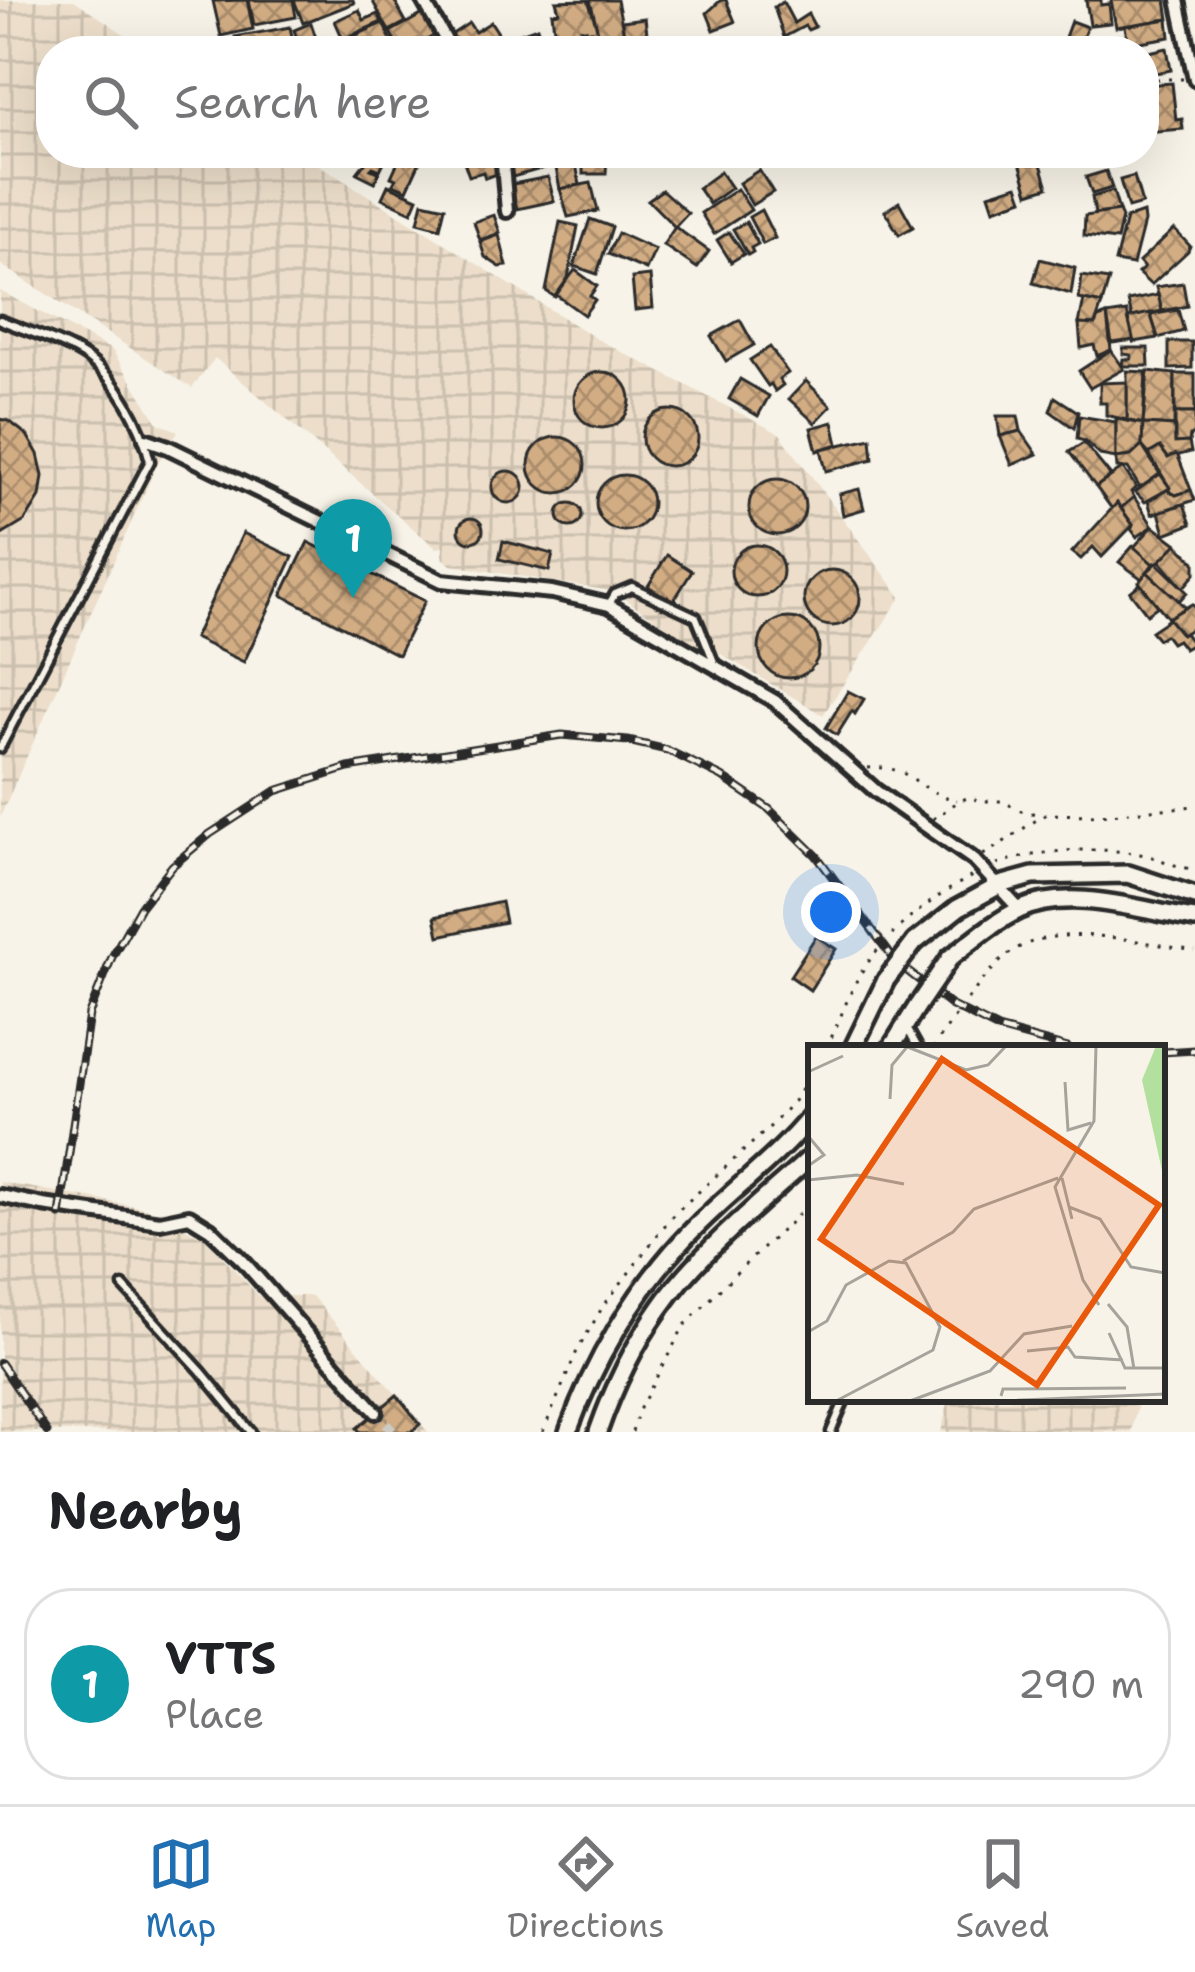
<!DOCTYPE html>
<html lang="en">
<head>
<meta charset="utf-8">
<style>
	:root { --surface:#fff; --page:#f2f2f2; --text:#202124; --muted:#757577; --line:#e0e0e0; --accent:#1f6fb2 }
	body { margin:0; font-family:"Shantell Sans",sans-serif; background:var(--page); color:var(--text) }
	.you { position:absolute; left:831px; top:912px; width:42px; height:42px; margin:-30px; border:9px solid #fff; border-radius:50%; background:#1a73e8; box-shadow:0 0 0 18px #1a73e833 }
	.badge { display:grid; place-items:center; width:78px; height:78px; border-radius:50%; background:var(--accent); color:#fff; font-size:39px; font-weight:700 }
	.pin { position:absolute; translate:-50% -99px; filter:drop-shadow(0 3px 6px #0008) }
	.pin::after { content:''; position:absolute; top:63px; width:42px; height:36px; background:inherit; clip-path:polygon(0 0,100% 0,50% 100%) }
	.list { margin:0; padding:0; list-style:none }
	h2 { display:flex; justify-content:space-between; align-items:center; height:156px; margin:0; padding:0 48px; font-size:51px }
	h2 small { font-size:39px; font-weight:400; color:var(--muted) }
	.list li { display:grid; grid-template-columns:78px 1fr auto; gap:36px; align-items:center; box-sizing:border-box; height:192px; margin:0 24px 24px; padding:0 24px; border:3px solid var(--line); border-radius:48px }
	.list b { display:block; font-size:45px; white-space:nowrap }
	.list p { margin:0; font-size:39px; white-space:nowrap; color:var(--muted) }
	.list em { font-size:39px; font-style:normal; color:var(--muted) }
	.icon { flex:none; width:66px; height:66px; fill:none; stroke:currentColor; stroke-width:2; stroke-linecap:round; stroke-linejoin:round }
	.map { position:relative; flex:none; width:1195px; height:1432px; overflow:hidden }
	.search { position:absolute; background:var(--surface); box-shadow:0 12px 48px #0002; left:36px; right:36px; top:36px; height:132px; display:flex; align-items:center; gap:30px; box-sizing:border-box; padding:0 42px; border-radius:48px; color:var(--muted); font-size:45px }
	.sheet { height:372px; background:var(--surface) }
	nav { display:flex; justify-content:space-around; align-items:center; box-sizing:border-box; height:168px; border-top:3px solid var(--line); background:var(--surface); font-size:33px; color:var(--muted) }
	nav a { display:grid; justify-items:center; gap:6px }
	nav .on { color:var(--accent) }
	.map>svg:first-child { display:block }
</style>
</head>
<body>
<div class="map">
<svg width="1195" height="1432" viewBox="0 0 1195 1432">
	<defs>
		<pattern id="industrial-grid" width="8" height="8" patternUnits="userSpaceOnUse" patternTransform="scale(3)"><rect width="8" height="8" fill="#ecdeca"/><path d="M0 4h8M4 0v8" fill="none" stroke="#cbbfae"/></pattern>
		<pattern id="building-cross-hatch" width="8" height="8" patternUnits="userSpaceOnUse" patternTransform="scale(3)"><rect width="8" height="8" fill="#d2ad84"/><path d="M0 0l8 8M0 8l8-8" fill="none" stroke="#ab8d6c"/></pattern>
	</defs>
	<rect width="100%" height="100%" fill="#f7f3e8"/>
	<filter id="ink" filterUnits="userSpaceOnUse"><feTurbulence type="fractalNoise" baseFrequency=".00833" numOctaves="2"/><feDisplacementMap in="SourceGraphic" scale="24" xChannelSelector="R" yChannelSelector="G"/><feConvolveMatrix kernelMatrix="1 2 1 2 8 2 1 2 1" color-interpolation-filters="sRGB"/></filter>
	<g filter="url(#ink)">
		<g fill="url(#industrial-grid)">
			<path d="M0,0H74L149,51H51V153H300L597,339L780,434L901,597L823,715L719,653L713,641L697,646L623,598L605,590L451,565L442,557L443,547L436,548L215,358L192,388L0,264Z"/>
			<path d="M0,291L112,350L158,423L178,431L158,462L0,817Z"/>
			<path d="M0,1182L145,1208L205,1238L259,1296H312L428,1432H0Z"/>
			<path d="M949,1399H1139L1131,1432H941Z"/>
		</g>
		<g fill="url(#building-cross-hatch)" stroke="#2b2b2b" stroke-width="3">
			<path d="M247,0L253,29L221,36L213,1Z"/>
			<path d="M249,0H293L296,17L254,25Z"/>
			<path d="M294,0H353L354,3L303,23Z"/>
			<path d="M372,0H394L406,22L389,31Z"/>
			<path d="M588,0L599,33L581,29L583,42L556,47L552,13L559,12L556,1Z"/>
			<path d="M590,0H617L624,35L600,40Z"/>
			<path d="M721,0H726L735,22L714,30L707,13Z"/>
			<path d="M1086,0H1101V5L1109,4L1111,23L1090,25Z"/>
			<path d="M1111,0H1166L1169,19L1116,27Z"/>
			<path d="M783,2L794,23L808,14L815,27L808,30L805,26L784,37L774,7Z"/>
			<path d="M359,10L364,20L378,14L382,22L343,39L335,21Z"/>
			<path d="M425,13L437,34L407,51H400L390,32Z"/>
			<path d="M645,18L647,33L639,34L640,43L621,46L615,38L624,35L622,21Z"/>
			<path d="M1168,19L1170,37L1128,44L1125,26Z"/>
			<path d="M1071,21L1087,27L1078,51L1061,48Z"/>
			<path d="M491,22L502,39L483,51H457L448,37L469,23L475,32Z"/>
			<path d="M311,23L318,44L301,50L294,30Z"/>
			<path d="M383,23L393,45L380,51H344L340,43Z"/>
			<path d="M290,27L295,51H237L235,37Z"/>
			<path d="M537,27L544,47L534,51H512L507,38Z"/>
			<path d="M583,29L599,33L601,44L612,46L611,51H581L579,42H583Z"/>
			<path d="M1167,48L1171,70L1145,75L1144,53Z"/>
			<path d="M1172,83L1176,120L1182,119L1183,129L1144,132V109H1146L1144,85Z"/>
			<path d="M402,153H424L407,190L393,184L396,179L391,177Z"/>
			<path d="M461,153H494L501,172L485,178L483,172L469,176Z"/>
			<path d="M522,153H544L548,167L513,177L507,157Z"/>
			<path d="M583,153H607L606,174H583Z"/>
			<path d="M1038,154L1048,187L1029,193L1019,159Z"/>
			<path d="M371,155L384,162L380,170L373,167L371,169L379,173L375,182L357,173Z"/>
			<path d="M575,159L580,185L560,189L555,163Z"/>
			<path d="M759,170L773,192L752,205L739,183Z"/>
			<path d="M1106,171L1112,188L1092,194L1086,177Z"/>
			<path d="M720,172L731,188L709,204L698,188Z"/>
			<path d="M1134,176L1142,204L1128,208L1120,180Z"/>
			<path d="M548,177L554,201L517,209L513,192L509,193L508,185Z"/>
			<path d="M591,183L598,211L568,217L560,189Z"/>
			<path d="M388,185L418,198L412,212L382,198Z"/>
			<path d="M1018,185L1023,199L994,209L989,194Z"/>
			<path d="M737,189L751,210L714,234L701,213Z"/>
			<path d="M662,190L688,213L675,227L648,200Z"/>
			<path d="M1113,191L1119,211L1095,214L1092,197Z"/>
			<path d="M423,202L445,207L440,228L418,222Z"/>
			<path d="M899,202L913,227L899,235L885,211Z"/>
			<path d="M761,210L775,238L763,244L749,217Z"/>
			<path d="M1119,211L1122,218L1117,240L1084,236L1085,216Z"/>
			<path d="M1143,213L1144,222L1133,265L1115,262L1126,219Z"/>
			<path d="M494,215L500,233L480,240L474,222Z"/>
			<path d="M590,219L612,227L597,274L574,266Z"/>
			<path d="M560,222L578,226L568,278L555,297L546,291Z"/>
			<path d="M746,222L758,244L751,248L753,252L748,255L733,229Z"/>
			<path d="M675,227L709,251L697,268L663,245Z"/>
			<path d="M1174,229L1190,246L1188,251L1151,285L1138,273L1144,268L1139,262Z"/>
			<path d="M729,232L744,254L731,262L717,240Z"/>
			<path d="M618,233L655,250L646,270L608,254Z"/>
			<path d="M499,235L507,266L500,267L485,257L480,242Z"/>
			<path d="M1040,259L1075,268L1071,294L1033,283Z"/>
			<path d="M575,270L597,286L590,296L595,300L584,315L556,295Z"/>
			<path d="M650,276L653,308L635,310L632,278Z"/>
			<path d="M1082,276L1109,280L1102,304L1079,299Z"/>
			<path d="M1183,283L1187,306L1162,311L1156,287Z"/>
			<path d="M1158,295L1162,311L1132,317L1128,301Z"/>
			<path d="M1084,300L1102,304L1095,325L1079,324Z"/>
			<path d="M1178,310L1184,331L1158,338L1151,315Z"/>
			<path d="M1127,312L1134,340L1112,343L1107,315Z"/>
			<path d="M1150,313L1158,338L1134,342L1128,318Z"/>
			<path d="M1107,315L1111,350L1097,356L1094,345L1081,348L1079,324L1095,325L1098,318Z"/>
			<path d="M740,320L754,345L726,361L711,336Z"/>
			<path d="M1169,342H1192V368L1169,369Z"/>
			<path d="M770,347L788,373L779,379L783,385L775,391L771,384L768,386L750,360Z"/>
			<path d="M1123,348H1148L1149,366H1122L1123,359H1131V355L1123,354Z"/>
			<path d="M1111,350L1124,369L1090,388L1079,371Z"/>
			<path d="M1127,371L1146,372L1143,424L1127,420Z"/>
			<path d="M1148,371L1175,374L1174,426L1143,424Z"/>
			<circle cx="602" cy="400" r="28"/>
			<rect x="1175" y="374" width="20" height="39"/>
			<path d="M740,379L769,396L758,416L729,399Z"/>
			<path d="M806,381L831,406L815,423L789,399Z"/>
			<path d="M1127,382V420L1106,415V403H1100V383Z"/>
			<path d="M1055,397L1078,412L1074,428L1050,411Z"/>
			<circle cx="670" cy="438" r="28"/>
			<path d="M1175,413H1195V433L1190,436L1189,442L1175,443Z"/>
			<path d="M997,416H1018L1021,431L1000,436Z"/>
			<path d="M1079,416L1116,422V458L1100,455L1085,441L1077,439Z"/>
			<path d="M0,419L9,421L27,435L38,454L43,476L40,497L25,521L0,536Z"/>
			<path d="M1116,419L1143,424L1142,446L1131,456L1116,458Z"/>
			<path d="M833,422L838,444L817,451L811,428Z"/>
			<path d="M1143,424L1174,426L1175,443L1189,442L1191,452L1168,458L1160,447L1149,454L1142,446Z"/>
			<path d="M1021,431L1037,454L1012,465L1000,436Z"/>
			<circle cx="557" cy="465" r="28"/>
			<path d="M871,438L873,459L826,471L821,449Z"/>
			<path d="M1084,443L1111,476L1096,487L1069,452Z"/>
			<path d="M1142,446L1160,474L1140,488L1128,468H1117L1116,458L1131,456Z"/>
			<path d="M1160,447L1168,458L1176,454L1178,456L1191,490L1176,495L1167,490L1170,488L1149,454Z"/>
			<path d="M1123,468L1136,487L1131,492L1134,497L1121,508L1117,503L1112,509L1096,487Z"/>
			<circle cx="508" cy="487" r="16"/>
			<path d="M1160,474L1170,488L1145,502L1135,492Z"/>
			<circle cx="624" cy="503" r="28"/>
			<circle cx="777" cy="507" r="28"/>
			<path d="M859,489L864,509L843,515L839,494Z"/>
			<path d="M1167,490L1176,495L1191,490L1195,500L1152,514L1148,501Z"/>
			<path d="M1134,497L1153,526L1137,537L1131,529L1133,525L1121,508Z"/>
			<circle cx="570" cy="515" r="12"/>
			<path d="M1117,503L1133,525L1102,557L1093,547L1081,559L1072,552Z"/>
			<path d="M1184,504L1191,524L1165,534L1159,512Z"/>
			<circle cx="471" cy="530" r="12"/>
			<path d="M1153,526L1177,544L1160,561L1153,564L1134,547Z"/>
			<path d="M243,533L293,557L244,662L194,638Z"/>
			<path d="M503,541L553,554L549,571L499,559Z"/>
			<path d="M308,542L425,601L398,655L282,595Z"/>
			<path d="M1177,544L1195,562V574L1183,588L1160,561Z"/>
			<circle cx="757" cy="571" r="26"/>
			<path d="M1133,546L1153,564L1142,579L1119,562Z"/>
			<path d="M667,555L692,571L673,602L648,586Z"/>
			<path d="M1157,563L1187,592L1179,601L1147,572Z"/>
			<circle cx="832" cy="598" r="28"/>
			<path d="M1147,572L1177,599L1186,608L1168,618L1139,582Z"/>
			<path d="M1140,584L1158,606L1147,614L1130,592Z"/>
			<path d="M1192,604L1195,607V626L1182,635L1168,618Z"/>
			<circle cx="789" cy="648" r="30"/>
			<path d="M1169,619L1182,635L1185,633L1193,644L1184,649L1177,640L1171,643L1165,635L1158,639L1151,631Z"/>
			<path d="M848,691L864,699L855,714L852,711L837,735L826,728Z"/>
			<path d="M501,902L505,922L439,936L435,917Z"/>
			<path d="M816,936L836,949L810,990L790,976Z"/>
			<path d="M397,1395L420,1424L411,1432H360L357,1428Z"/>
		</g>
		<g fill="none" stroke-linecap="round" stroke-linejoin="round">
			<path stroke="#cecbc2" stroke-width="10" stroke-dasharray="10 5" stroke-linecap="butt" d="M376,1412L394,1432"/>
			<g stroke="#2b2b2b" stroke-width="15">
				<g id="service">
					<path d="M0,320C26,331 64,342 87,358C119,381 141,423 150,461L0,748"/>
					<path d="M609,604L615,594L632,587L696,617L714,662"/>
					<path d="M908,1030L918,1048"/>
					<path d="M123,1286L201,1371L251,1432"/>
					<path d="M831,1432L845,1399"/>
				</g>
			</g>
			<g stroke="#2b2b2b" stroke-width="20">
				<g id="minor">
					<path d="M423,0L452,51"/>
					<path d="M1178,0L1195,79"/>
					<path d="M502,153L507,211"/>
					<path d="M145,439L168,447L442,581L552,592L609,605L775,701L876,791L974,860L1020,910"/>
					<path d="M0,1196L43,1205L160,1222L189,1216L210,1229L243,1261L376,1412"/>
				</g>
			</g>
			<g stroke="#2b2b2b" stroke-width="24">
				<g id="secondary">
					<path d="M915,942L958,908L1000,885L1033,876L1128,874L1195,896"/>
					<path d="M950,958C972,941 994,922 1019,910C1073,886 1140,911 1195,919"/>
					<path d="M853,1048L886,980"/>
					<path d="M891,1048L918,1005"/>
					<path d="M568,1432C593,1363 633,1294 683,1240C723,1196 773,1163 811,1116"/>
					<path d="M598,1432C613,1389 634,1345 660,1308C698,1253 762,1202 811,1157"/>
				</g>
			</g>
			<g stroke="#2b2b2b" stroke-width="3" stroke-dasharray="3 9" stroke-linecap="butt">
				<path d="M1080,51L1087,31"/>
				<path d="M1144,79H1184"/>
				<path d="M868,768C913,764 916,792 957,800"/>
				<path d="M933,819L959,801L970,797L979,801H1002L1023,812L1040,814"/>
				<path d="M983,855C1006,842 1025,826 1047,814L1098,815L1195,806"/>
				<path d="M997,864C1040,850 1095,846 1140,854C1159,857 1175,868 1195,869"/>
				<path d="M826,1048C838,1026 846,1000 858,978C883,934 929,900 972,876"/>
				<path d="M933,1048C952,1021 990,963 1018,948C1066,922 1143,943 1195,951"/>
				<path d="M543,1432L577,1351L602,1308L672,1216L772,1125L794,1101L811,1072"/>
				<path d="M632,1432L639,1410L684,1326L735,1274L811,1203"/>
			</g>
			<use href="#service" stroke="#f7f3e8" stroke-width="6"/>
			<use href="#minor" stroke="#f7f3e8" stroke-width="10"/>
			<use href="#secondary" stroke="#f7f3e8" stroke-width="15"/>
			<g stroke="#2b2b2b" stroke-width="9">
				<g id="rail">
					<path d="M1162,1052L1195,1050"/>
					<path d="M60,1215L89,1014L112,957L140,907L172,866L210,834L276,791L348,768L562,735L628,741L667,750L722,777L769,809L816,855L896,962L950,1005L998,1029L1068,1048"/>
					<path d="M0,1363L47,1432"/>
				</g>
			</g>
			<use href="#rail" stroke="#f7f3e8" stroke-width="4.5" stroke-dasharray="14" stroke-linecap="butt"/>
			<g stroke="#2b2b2b" stroke-width="24" stroke-linecap="butt">
				<g id="secondary-bridge">
					<path d="M886,980L915,942"/>
					<path d="M918,1005L950,958"/>
				</g>
			</g>
			<use href="#secondary-bridge" stroke="#f7f3e8" stroke-width="15"/>
		</g>
	</g>
	<g transform="translate(808 1045)">
		<rect width="357" height="357" fill="#f7f3e8"/>
		<path d="M348,1H357V139L334,35Z" fill="#b3e09e"/>
		<path fill="none" stroke="#a5a39c" stroke-width="3" d="M97,1L158,25L180,20L198,1M288,1L286,76L247,142L275,235L291,260M0,27L35,11M257,37L260,85L283,78M82,54L84,20L99,2M0,91L16,110L0,121M254,133L264,174M0,135L49,130L96,139M261,162L292,174L323,222L357,228M95,216L145,187L166,164L250,133M300,259L319,282L326,324M0,287L19,276L38,240L81,216L98,218L132,282L125,305L28,356M301,288L317,323H357M219,306L260,302L267,312L315,315M193,351L195,344L318,343M102,356L182,326L216,289L264,281M190,356L357,349"/>
		<path fill="#e8590c" fill-opacity="0.15" stroke="#e8590c" stroke-width="6" d="M134,14L351,160L229,340L13,194Z"/>
		<rect width="357" height="357" fill="none" stroke="#2b2b2b" stroke-width="6"/>
	</g>
</svg>
<div class="you"></div>
<div class="pin badge" style="left:353px;top:598px;background:#0f9aa8">1</div>
<div class="search"><svg class="icon" aria-label="search" viewBox="0 0 24 24"><circle cx="10" cy="10" r="6"/><path d="M15 15l6 6"/></svg>Search here</div>
</div>
<section class="sheet">
<h2>Nearby<small></small></h2>
<ul class="list">
<li><span class="badge" style="background:#0f9aa8">1</span><div><b>VTTS</b><p>Place</p></div><em>290 m</em></li>
</ul>
</section>
<nav>
<a class="on"><svg class="icon" aria-label="map" viewBox="0 0 24 24"><path d="M3 6l6-2 6 2 6-2v14l-6 2-6-2-6 2zM9 4v14M15 6v14"/></svg>Map</a>
<a><svg class="icon" aria-label="directions" viewBox="0 0 24 24"><path d="M12 3l9 9-9 9-9-9zM9 14v-3h6M13 9l2 2-2 2"/></svg>Directions</a>
<a><svg class="icon" aria-label="saved" viewBox="0 0 24 24"><path d="M7 4h10v16l-5-4-5 4z"/></svg>Saved</a>
</nav>
</body>
</html>
